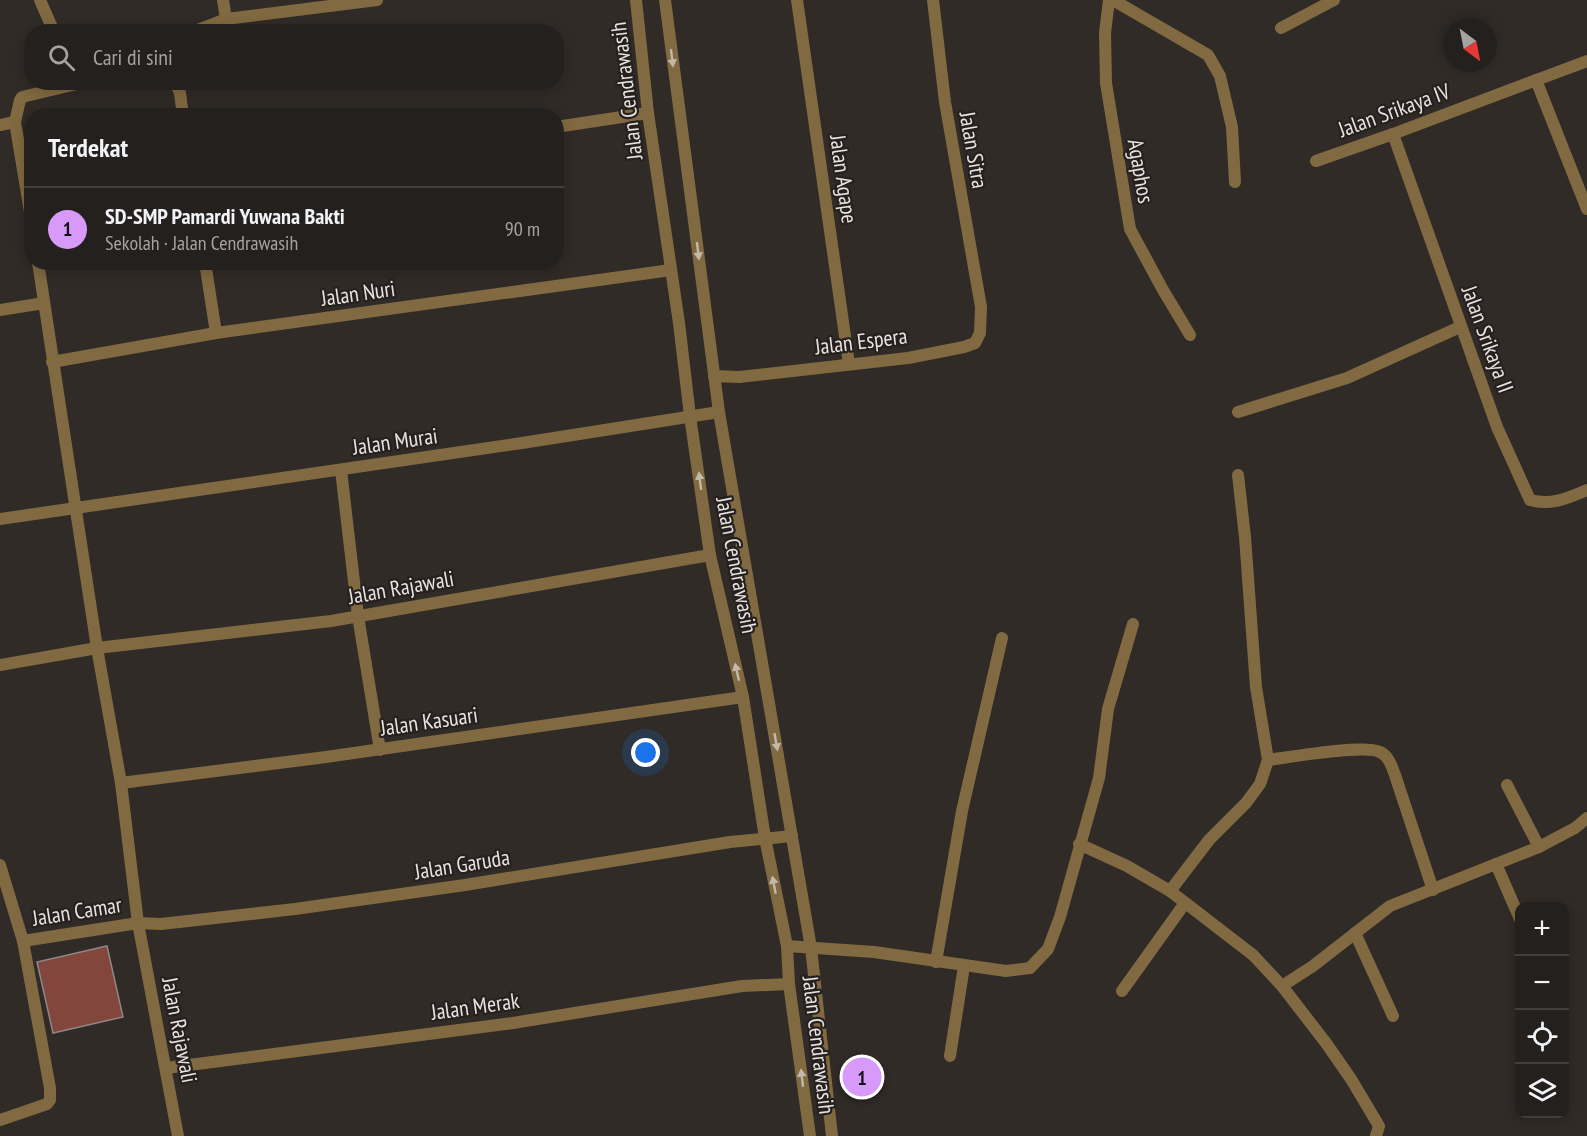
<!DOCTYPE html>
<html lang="id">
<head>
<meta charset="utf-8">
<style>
	:root { --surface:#24201d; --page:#302d2a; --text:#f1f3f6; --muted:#a3a3a4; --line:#413e3b; --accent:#d89af8 }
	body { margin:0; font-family:"PT Sans Narrow",sans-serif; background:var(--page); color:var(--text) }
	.controls { position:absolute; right:18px; bottom:18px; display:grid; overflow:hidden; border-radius:12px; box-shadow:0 3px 15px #0003 }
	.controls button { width:54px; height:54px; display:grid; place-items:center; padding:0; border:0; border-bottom:2px solid var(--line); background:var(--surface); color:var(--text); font:30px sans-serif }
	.compass { position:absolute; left:1443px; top:18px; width:54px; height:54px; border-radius:50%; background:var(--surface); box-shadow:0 3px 15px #0003; rotate:148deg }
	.you { position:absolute; left:646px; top:753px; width:21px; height:21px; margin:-15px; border:4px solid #fff; border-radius:50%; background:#1a73e8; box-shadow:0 0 0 9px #1a73e833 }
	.badge { display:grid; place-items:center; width:39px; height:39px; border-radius:50%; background:var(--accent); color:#111; font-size:20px; font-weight:700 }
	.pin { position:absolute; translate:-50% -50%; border:3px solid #fff; box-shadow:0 2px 6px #0006 }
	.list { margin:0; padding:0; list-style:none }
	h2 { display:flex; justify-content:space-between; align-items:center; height:78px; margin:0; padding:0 24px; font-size:26px }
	h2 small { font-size:20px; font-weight:400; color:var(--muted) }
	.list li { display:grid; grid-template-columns:39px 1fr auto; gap:18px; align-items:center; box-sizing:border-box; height:84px; padding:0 24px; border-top:2px solid var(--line) }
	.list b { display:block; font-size:22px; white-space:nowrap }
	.list p { margin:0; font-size:20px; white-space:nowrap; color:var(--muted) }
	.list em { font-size:20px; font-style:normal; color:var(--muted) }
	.icon { flex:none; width:33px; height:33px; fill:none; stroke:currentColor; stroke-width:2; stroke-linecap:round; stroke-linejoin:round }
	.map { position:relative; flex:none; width:1587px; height:1136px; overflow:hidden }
	.search { position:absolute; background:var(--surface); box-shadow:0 3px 15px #0003; left:24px; top:24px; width:540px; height:66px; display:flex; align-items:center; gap:15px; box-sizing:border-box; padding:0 21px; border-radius:24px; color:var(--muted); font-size:22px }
	.panel { position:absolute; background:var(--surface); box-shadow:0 3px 15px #0003; left:24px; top:108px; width:540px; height:162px; border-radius:24px }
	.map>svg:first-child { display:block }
</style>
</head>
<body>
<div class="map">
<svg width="1587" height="1136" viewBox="0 0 1587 1136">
	<rect width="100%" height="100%" fill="#302b27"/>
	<path fill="#82463c" stroke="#8e8785" stroke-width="1.5" d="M107,946L123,1017L53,1033L37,962Z"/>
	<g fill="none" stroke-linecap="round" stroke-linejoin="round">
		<g stroke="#816a41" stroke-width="12">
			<path d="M40,0L54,32"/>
			<path d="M223,0L226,19"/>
			<path d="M636,0L648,113L679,323L690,416L710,555L743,697L765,838L787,946L789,984L810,1136"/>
			<path d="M665,0L719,412L811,948L832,1136"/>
			<path d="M797,0L849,364"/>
			<path d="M1109,0L1105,33L1106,83L1130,229L1163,290L1190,335"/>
			<path d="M1113,0L1208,55L1220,76L1232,127L1235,182"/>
			<path d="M1281,28L1334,0"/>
			<path d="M192,32L226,19L377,0"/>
			<path d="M1536,80L1587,209"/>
			<path d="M175,82L180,93L183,116"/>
			<path d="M0,125L15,122"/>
			<path d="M556,127L648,113"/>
			<path d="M1393,134L1497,427L1530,500C1551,506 1568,498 1587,490"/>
			<path d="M1316,161L1393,134L1587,61"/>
			<path d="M32,224L15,122L20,100L22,97L85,82"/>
			<path d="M38,262L97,648L121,783L138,923L178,1136"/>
			<path d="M205,262L216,333"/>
			<path d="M0,310L44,303"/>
			<path d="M52,362L216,333L671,270"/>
			<path d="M714,376L739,377L908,358L964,347L975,343L980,333L981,307L945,102L933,0"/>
			<path d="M1238,412L1347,378L1460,327"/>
			<path d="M341,470L358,616L380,750"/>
			<path d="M0,519L522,443L719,412"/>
			<path d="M0,665L97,648L331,621L710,555"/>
			<path d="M1268,760C1291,757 1363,744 1380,752C1389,756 1392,767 1395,775L1433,890"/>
			<path d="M121,783L326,757L743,697"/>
			<path d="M1507,785L1539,847"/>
			<path d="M1079,844L1127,866L1170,891L1253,955L1282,986L1326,1043L1351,1079L1379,1126L1376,1136"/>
			<path d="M1496,864L1520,919"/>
			<path d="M0,865L23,941L50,1088V1100L47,1104L0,1120"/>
			<path d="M1170,891L1209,840L1246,803L1260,784L1268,760L1256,687L1245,537L1238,475"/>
			<path d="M1355,933L1393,1016"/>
			<path d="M23,941L138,923L161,924L295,909L465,885L730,842L792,836"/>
			<path d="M787,946L874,952L1006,971L1030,968L1048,949L1060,917L1099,778L1108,709L1133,624"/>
			<path d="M936,962L962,811L1002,638"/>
			<path d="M1282,986L1313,966L1390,906L1539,847L1575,828L1587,818"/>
			<path d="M1122,991L1185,903"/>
			<path d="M950,1056L964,966"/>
			<path d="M166,1068L513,1023L742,986L789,984"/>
		</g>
	</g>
	<defs><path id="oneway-solid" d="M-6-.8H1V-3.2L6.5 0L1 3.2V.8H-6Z" transform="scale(1.5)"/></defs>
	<g fill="#c3b9a9">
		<use href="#oneway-solid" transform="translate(672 58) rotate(83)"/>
		<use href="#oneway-solid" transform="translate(698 251) rotate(83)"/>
		<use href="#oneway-solid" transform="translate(700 481) rotate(-98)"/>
		<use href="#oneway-solid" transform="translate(737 672) rotate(-103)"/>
		<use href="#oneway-solid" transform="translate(776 742) rotate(80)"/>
		<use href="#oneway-solid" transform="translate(774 885) rotate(-101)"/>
		<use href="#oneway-solid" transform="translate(802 1078) rotate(-97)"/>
	</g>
	<g text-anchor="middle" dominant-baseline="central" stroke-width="4.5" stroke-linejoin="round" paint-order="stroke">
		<g font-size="22" fill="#e7e3e1" stroke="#26211e">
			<text transform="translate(626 91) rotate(-97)">Jalan Cendrawasih</text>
			<text transform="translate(1394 110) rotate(-20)">Jalan Srikaya IV</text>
			<text transform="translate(974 150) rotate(80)">Jalan Sitra</text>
			<text transform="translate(1141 171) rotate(80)">Agaphos</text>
			<text transform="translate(844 179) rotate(82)">Jalan Agape</text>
			<text transform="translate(358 293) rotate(-8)">Jalan Nuri</text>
			<text transform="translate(1488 339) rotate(70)">Jalan Srikaya II</text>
			<text transform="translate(861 341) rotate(-7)">Jalan Espera</text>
			<text transform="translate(395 441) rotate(-8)">Jalan Murai</text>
			<text transform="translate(737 565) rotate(79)">Jalan Cendrawasih</text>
			<text transform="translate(401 587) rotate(-10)">Jalan Rajawali</text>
			<text transform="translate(429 721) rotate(-8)">Jalan Kasuari</text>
			<text transform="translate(462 864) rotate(-9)">Jalan Garuda</text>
			<text transform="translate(77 911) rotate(-9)">Jalan Camar</text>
			<text transform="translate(475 1006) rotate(-8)">Jalan Merak</text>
			<text transform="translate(180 1030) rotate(79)">Jalan Rajawali</text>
			<text transform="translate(819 1045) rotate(83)">Jalan Cendrawasih</text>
		</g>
	</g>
</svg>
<div class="controls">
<button>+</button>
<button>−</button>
<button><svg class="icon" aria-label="locate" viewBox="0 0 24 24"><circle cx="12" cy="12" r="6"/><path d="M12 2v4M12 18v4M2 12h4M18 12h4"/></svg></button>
<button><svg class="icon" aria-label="layers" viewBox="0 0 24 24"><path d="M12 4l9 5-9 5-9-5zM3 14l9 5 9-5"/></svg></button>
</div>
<svg class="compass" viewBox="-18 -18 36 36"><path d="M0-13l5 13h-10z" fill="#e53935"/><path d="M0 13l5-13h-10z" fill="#a3a3a4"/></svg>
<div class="you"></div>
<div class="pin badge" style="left:862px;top:1077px">1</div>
<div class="search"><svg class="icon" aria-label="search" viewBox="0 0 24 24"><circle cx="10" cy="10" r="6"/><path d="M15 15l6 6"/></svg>Cari di sini</div>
<section class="panel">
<h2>Terdekat<small></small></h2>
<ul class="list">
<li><span class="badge">1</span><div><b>SD-SMP Pamardi Yuwana Bakti</b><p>Sekolah · Jalan Cendrawasih</p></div><em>90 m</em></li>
</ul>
</section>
</div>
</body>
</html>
